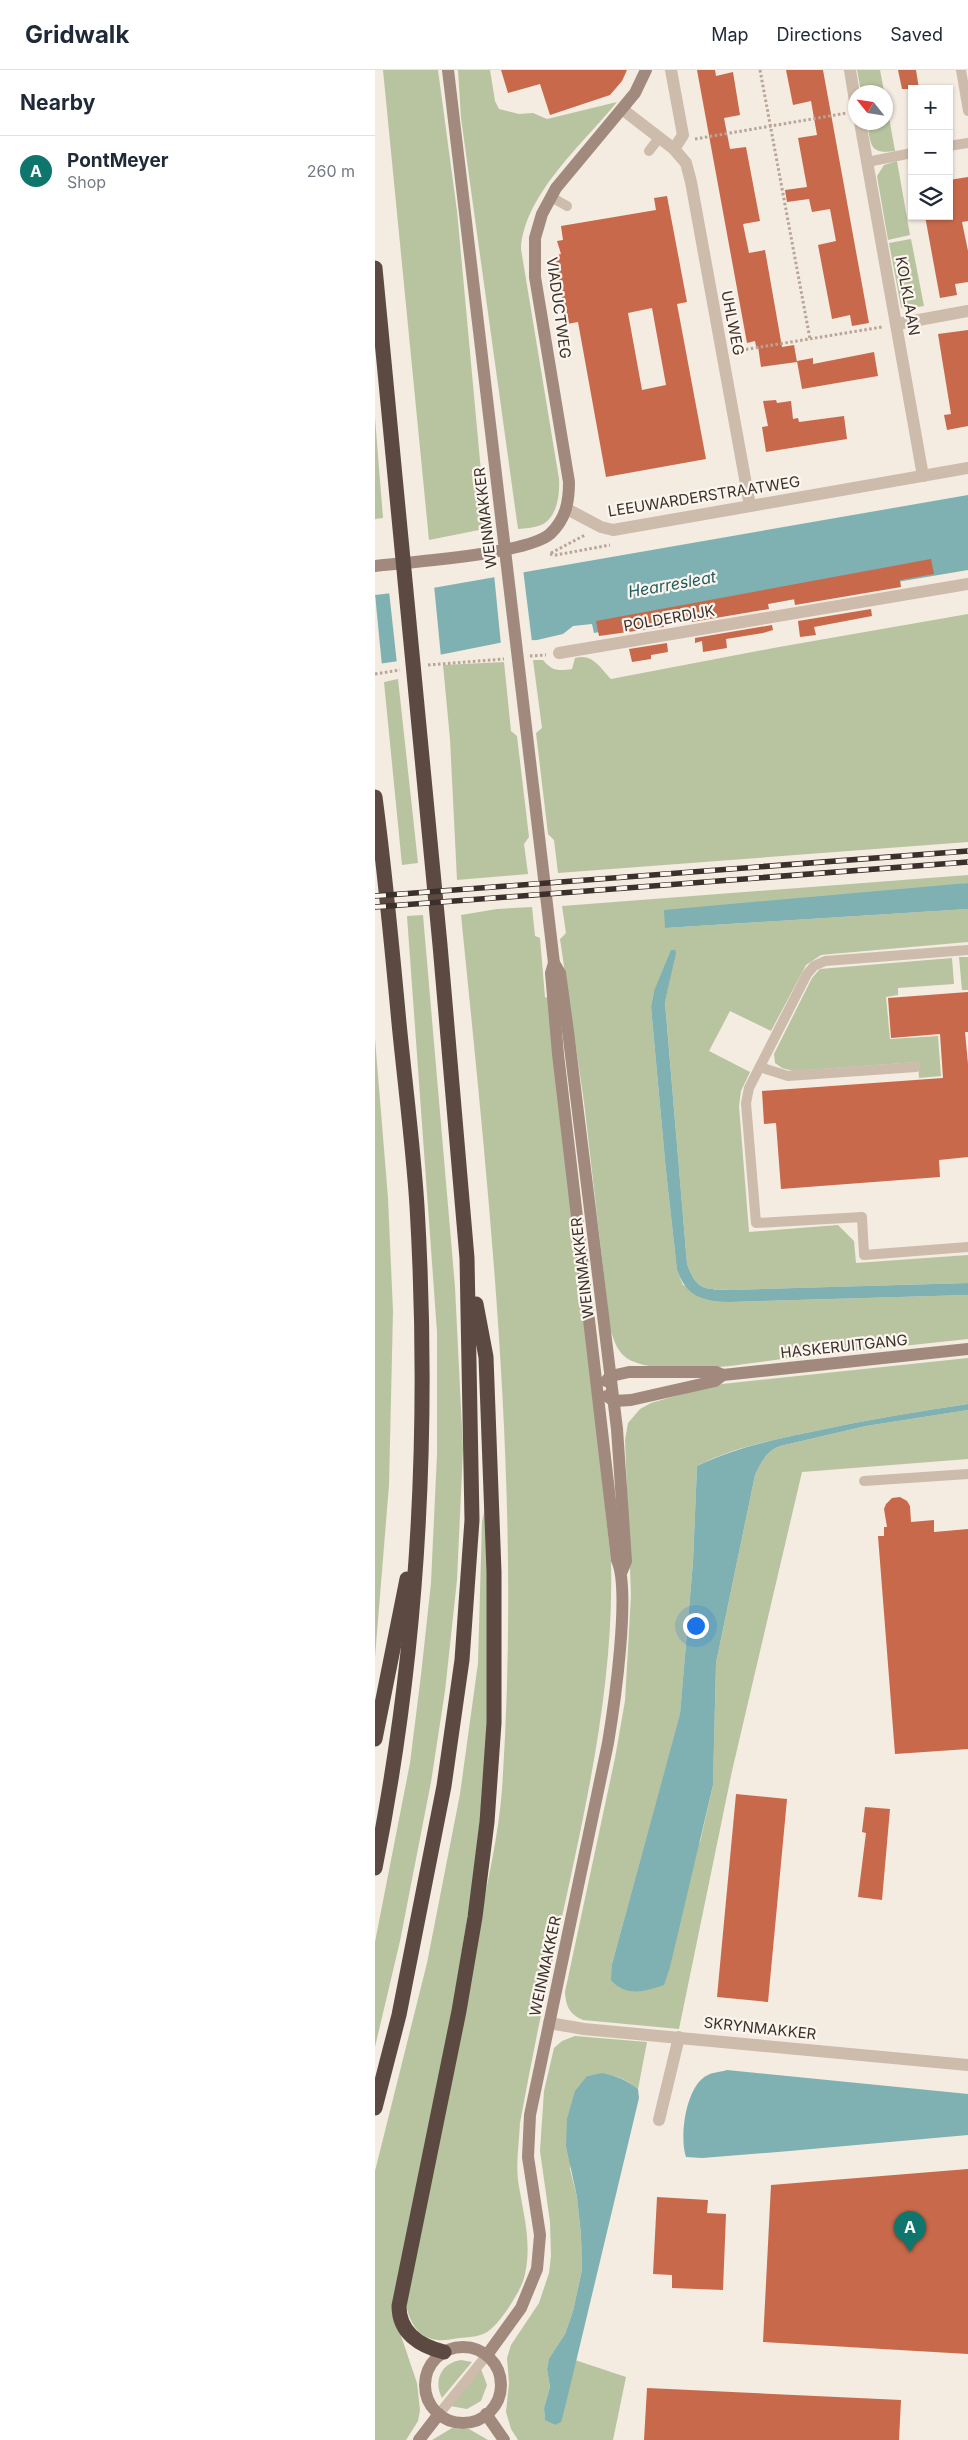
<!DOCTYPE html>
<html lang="en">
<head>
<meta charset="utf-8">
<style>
	:root { --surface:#fff; --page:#f2f2f3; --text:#1f2937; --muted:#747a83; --line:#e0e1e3; --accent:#0f766e }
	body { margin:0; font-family:Inter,sans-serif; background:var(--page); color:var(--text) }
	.controls { position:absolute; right:15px; top:15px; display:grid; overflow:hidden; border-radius:0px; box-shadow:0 1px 4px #0004 }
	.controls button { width:45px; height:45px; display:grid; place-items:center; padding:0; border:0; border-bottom:1px solid var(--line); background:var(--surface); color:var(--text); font:25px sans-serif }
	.compass { position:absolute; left:473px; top:15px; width:45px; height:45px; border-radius:50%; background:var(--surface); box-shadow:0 1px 4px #0004; rotate:300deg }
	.you { position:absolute; left:320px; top:1555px; width:18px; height:18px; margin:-12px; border:4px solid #fff; border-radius:50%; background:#1a73e8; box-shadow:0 0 0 8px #1a73e833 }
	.badge { display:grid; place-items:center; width:32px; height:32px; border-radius:50%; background:var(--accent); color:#fff; font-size:16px; font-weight:700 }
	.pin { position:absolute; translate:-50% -41px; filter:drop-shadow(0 1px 2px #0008) }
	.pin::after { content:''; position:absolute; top:26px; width:18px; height:15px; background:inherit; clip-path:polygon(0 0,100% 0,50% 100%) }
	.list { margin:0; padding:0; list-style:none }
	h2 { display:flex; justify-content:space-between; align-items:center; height:65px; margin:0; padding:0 20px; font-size:21px }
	h2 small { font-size:16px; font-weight:400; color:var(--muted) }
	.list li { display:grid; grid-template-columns:32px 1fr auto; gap:15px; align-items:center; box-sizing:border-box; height:70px; padding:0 20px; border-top:1px solid var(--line) }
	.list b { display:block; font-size:19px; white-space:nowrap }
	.list p { margin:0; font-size:16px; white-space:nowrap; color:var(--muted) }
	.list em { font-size:16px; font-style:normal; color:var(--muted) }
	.icon { flex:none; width:28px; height:28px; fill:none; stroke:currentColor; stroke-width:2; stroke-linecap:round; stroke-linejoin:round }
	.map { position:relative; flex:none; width:593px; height:2370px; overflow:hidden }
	header { display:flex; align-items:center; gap:30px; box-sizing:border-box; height:70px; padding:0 25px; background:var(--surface); border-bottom:1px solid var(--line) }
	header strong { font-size:24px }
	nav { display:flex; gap:28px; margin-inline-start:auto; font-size:18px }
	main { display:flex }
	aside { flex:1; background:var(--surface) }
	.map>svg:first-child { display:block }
</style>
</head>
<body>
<header>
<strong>Gridwalk</strong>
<nav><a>Map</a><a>Directions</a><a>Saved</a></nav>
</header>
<main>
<aside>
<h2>Nearby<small></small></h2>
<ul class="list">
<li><span class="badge">A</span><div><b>PontMeyer</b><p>Shop</p></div><em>260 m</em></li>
</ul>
</aside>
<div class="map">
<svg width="593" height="2370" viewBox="0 0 593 2370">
	<rect width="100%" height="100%" fill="#f4ebe1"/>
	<g fill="#b8c4a0">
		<path d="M8,0H63L82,141L109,434L114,458L54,470Z"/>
		<path d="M83,0H115L120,31L124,39L144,44L158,43L172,49L242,32C209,73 149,124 146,179L184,409C185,425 182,451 163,456C157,458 150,458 143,459L86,48Z"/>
		<path d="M482,0H505L509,21L486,22Z"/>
		<path d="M511,30L520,81C494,85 496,74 492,53L510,52Z"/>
		<path d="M522,91L535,165L513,170L502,106L509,95Z"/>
		<path d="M536,169L549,236L528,239L526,237L514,173Z"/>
		<path d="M0,348L8,448L0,449Z"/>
		<path d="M593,544V772L183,803L179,770L173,764L161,663L167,658L158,590H168C177,601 183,601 197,599L200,588C218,583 225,598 236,609L404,577Z"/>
		<path d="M129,592L136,661L142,666L154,767L149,774L153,804L82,810L75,669L68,595Z"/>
		<path d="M23,609L43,793L27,795L9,612Z"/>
		<path d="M593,805V813L290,858L593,839V872L456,884L446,885L431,895L396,961L355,941L334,981L375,1002L366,1021L364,1036L374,1162L463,1155L479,1171L481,1193L593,1185V1213L356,1220C329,1219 322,1221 312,1194L290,931L295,909L279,921L276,937L291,1101L302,1200L308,1215L355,1232L593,1225V1269C534,1275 475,1282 415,1288C372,1293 297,1308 257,1291C243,1285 239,1271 235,1258L209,1032L185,869L191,863L187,836Z"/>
		<path d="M157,837L160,866L165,868L170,927L174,928L236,1491C239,1604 216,1713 192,1824C175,1900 159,1976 145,2053C144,2072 141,2092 143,2110C148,2144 158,2174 149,2208C145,2222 127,2250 116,2259C107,2267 96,2267 84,2268C77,2269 69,2271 62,2270C40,2267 33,2248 30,2229C56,2105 82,1982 104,1857C112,1813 124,1764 127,1719C147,1428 115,1134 86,845L122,839Z"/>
		<path d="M48,845L80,1217L88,1379L82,1510L70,1621L56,1712L25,1871L0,1977V1872L35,1693L46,1605L56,1513L62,1384V1262L32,846Z"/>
		<path d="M584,887H593V920H587Z"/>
		<path d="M577,888L579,914L523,918V925L511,927L515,969L563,966L566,1006L544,1008L543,992L418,1001L407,998L400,993L399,984L437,908L445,899Z"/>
		<path d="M0,969L13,1128L18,1241L14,1415L0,1587Z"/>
		<path d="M593,1288V1334C539,1342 485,1351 431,1363C393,1371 357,1378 322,1396L318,1492L305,1645L237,1894L325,1772L338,1715L341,1593L380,1405C386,1393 391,1381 405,1376L491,1356L593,1340V1389L427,1402L357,1701L304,1959L208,1950C194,1944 191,1936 190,1922L240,1688L250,1631L256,1525L250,1370L253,1353L265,1339L276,1333L338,1315Z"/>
		<path d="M111,1433L116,1635L112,1726L76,1948L18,2242L42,2313L45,2340L43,2351L31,2370H0V2101L52,1893L85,1724L103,1593L107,1452Z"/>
		<path d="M200,1966L272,1972L263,2019C247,2006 232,2002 212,2006L195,2099L202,2127L206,2165L207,2200L198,2241L190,2264L174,2290L172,2299L175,2317L169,2338L170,2349L180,2355L189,2342L200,2290L251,2307L238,2370H143L136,2359L131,2342L134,2313L132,2288L136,2275L164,2233L174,2203L176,2186L175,2152L165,2081L169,2021L179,1978L187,1971Z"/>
		<path d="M86,2290L97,2292L67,2328C58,2311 66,2293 86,2290Z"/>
		<path d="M106,2299L112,2315L106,2331L92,2339L75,2336Z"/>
		<path d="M77,2358L94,2359L113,2370H57Z"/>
	</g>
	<g fill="#7fb0b2">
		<path d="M593,425V500L219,563L217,554L198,556L188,564L162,570L134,571L59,586L3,594L0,525L52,519Z"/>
		<path d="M593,813V839L290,858L289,840Z"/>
		<path d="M296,880H300L301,883L290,932L312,1194C322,1221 329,1219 356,1220L593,1213V1225L355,1232C327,1231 312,1227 302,1200L291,1101L276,937L279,921Z"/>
		<path d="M593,1334V1340L491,1356L405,1376C391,1381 386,1393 380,1405L341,1593L338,1715L295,1897L289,1915C269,1922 251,1927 236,1910L237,1894L305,1644L318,1492L322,1396C357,1379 393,1371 431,1363C485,1351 539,1342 593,1334Z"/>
		<path d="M352,2000L593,2024V2065L403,2082L327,2088L311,2087C304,2067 311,2014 333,2005C338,2002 346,2002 352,2000Z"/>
		<path d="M227,2003C241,2006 252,2010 263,2019L264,2028L189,2342L186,2352L180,2355L170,2350L169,2338L175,2317L172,2299L174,2289L190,2264L198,2241L207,2200L206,2165L202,2127L191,2076L192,2049L200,2021L212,2006Z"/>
	</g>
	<g fill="#f4ebe1">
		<path d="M148,499L157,572L126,575L119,504Z"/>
		<path d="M59,515L66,587L22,594L14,521Z"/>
		<path d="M0,524L7,596L0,597Z"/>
	</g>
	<g fill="#c8694b" fill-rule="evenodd">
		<path d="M126,0H252L247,11L235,25L175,45L165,14L133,23Z"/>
		<path d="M322,0H340L341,6L358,2L365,45L349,48L355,79L371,77L385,151L368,154L374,183L390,180L407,277L419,275L422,292L386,297L383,276H381L380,271L372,273Z"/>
		<path d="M411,0H448L494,253L477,256L475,245L457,249L443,175L461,171L455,139L437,142L434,129L412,132L410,120L432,117L423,68L442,65L436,31L418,35Z"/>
		<path d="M523,0H541L544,19H527Z"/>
		<path d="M593,107V151L587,152L593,181V212L580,214L582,225L565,228L550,146H574V110Z"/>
		<path d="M292,126L312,232L302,234L331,389L231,407L203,252L192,254L179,186L186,184L182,171L188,170L186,156L281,140L279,128ZM277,238L291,315L267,320L253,243Z"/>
		<path d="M593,260V356L572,360L569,345L576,344L563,264Z"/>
		<path d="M499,282L503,306L427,319L422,291L438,288V294Z"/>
		<path d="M401,330L402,333L416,331L418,349L423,348L424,352L469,346L472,369L391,382L387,357L393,356L388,331Z"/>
		<path d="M556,489L559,504L525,510L526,517L420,535L419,529L393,534L394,539L317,552V548L288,554L289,557L224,566L221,551Z"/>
		<path d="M496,539L497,546L439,557L441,565L425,567L423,551Z"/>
		<path d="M397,555L398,560L388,563L351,569L352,578L328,582L327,571L320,573V568Z"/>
		<path d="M292,573L293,582L276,585V589L257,592L254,579Z"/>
		<path d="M593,922V962H590L593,994V1087L564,1090L565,1107L406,1119L401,1053L389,1054L387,1021L568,1008L565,964L516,968L513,928Z"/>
		<path d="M525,1427L532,1431L535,1436L536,1452L559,1450V1462L593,1459V1679L520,1684L503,1466H509V1457H512L509,1439L511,1434L517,1428Z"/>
		<path d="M361,1724L412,1729L393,1932L342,1927Z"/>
		<path d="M490,1737L515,1739L507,1830L483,1827L491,1763L487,1762Z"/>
		<path d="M593,2099V2284L388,2272L396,2115Z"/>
		<path d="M282,2127L333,2130L332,2143L351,2144L348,2220L297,2218V2205L278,2204Z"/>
		<path d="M272,2318L526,2330L524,2370H269Z"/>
	</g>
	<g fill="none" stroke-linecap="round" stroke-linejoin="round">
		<g stroke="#b9a596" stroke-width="3" stroke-dasharray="2.5 2.5" stroke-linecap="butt">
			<path d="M385,0L435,269"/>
			<path d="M320,69L472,43"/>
			<path d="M361,281L507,257"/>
			<path d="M176,483L210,465"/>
			<path d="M175,484L181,485L235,475"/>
			<path d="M155,586L171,585"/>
			<path d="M53,595L129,589"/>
			<path d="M0,604L25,600"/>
		</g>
		<g stroke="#cdbbac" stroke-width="10">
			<path d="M586,0L593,41"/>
			<path d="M574,76L593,73"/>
			<path d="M274,81L284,68"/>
			<path d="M492,92L537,83"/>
			<path d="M176,127L192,136"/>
			<path d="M593,880L450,891L439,896L432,904L374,1018L371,1033L381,1153L487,1147L489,1185L593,1177"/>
			<path d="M385,997L413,1006L541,997"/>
			<path d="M489,1411L593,1404"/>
			<path d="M64,2344L112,2285"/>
		</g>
		<g stroke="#cdbbac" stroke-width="12">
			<path d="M296,0L308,65L299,79L311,93L316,112L375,436"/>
			<path d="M475,0L480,31"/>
			<path d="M247,39L299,79"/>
			<path d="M485,52L548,406"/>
			<path d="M522,254L593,241"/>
			<path d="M192,439L226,457L238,460L593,398"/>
			<path d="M184,583L593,514"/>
			<path d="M174,1953L209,1959L593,1995"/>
			<path d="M284,2050L304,1967"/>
		</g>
		<g stroke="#a18a7d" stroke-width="12">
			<path d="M73,0L179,893L185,903L193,961L242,1359L251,1491L247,1501"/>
			<path d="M0,496C35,492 152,484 175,464C191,449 194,432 194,412L160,207V168L167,144L181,118L260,23L271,0"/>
			<path d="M231,1311L236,1306L254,1302H341L348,1305"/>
			<path d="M232,1326L239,1331L256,1330L340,1311L348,1305L593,1279"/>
			<circle cx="88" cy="2315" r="38"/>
			<path d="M112,2285L146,2238L162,2199L165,2165L153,2087L155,2045L233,1673C239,1637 256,1521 242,1490L183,984L176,903L179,893"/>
			<path d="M111,2344L129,2370"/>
			<path d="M44,2370L64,2344"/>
		</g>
		<g stroke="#5c4a42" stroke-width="15">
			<path d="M0,198L65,875L92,1188L97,1450L87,1590L69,1716L24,1945L0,2038"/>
			<path d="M0,727C10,802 17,877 24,953C30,1014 38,1075 42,1136C55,1357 44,1580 0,1798"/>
			<path d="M0,1669L32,1509"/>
			<path d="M69,2282C45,2276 24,2263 24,2236L84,1941L100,1847L112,1752L119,1653V1502L111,1287L101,1234"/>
		</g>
		<g stroke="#3b302b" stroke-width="5.5">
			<g id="rail">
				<path d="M0,826L593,781"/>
				<path d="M0,837L593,792"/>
			</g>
		</g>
		<use href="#rail" stroke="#fbf5ee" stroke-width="4" stroke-dasharray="11" stroke-linecap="butt"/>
	</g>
	<g text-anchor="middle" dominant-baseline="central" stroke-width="4.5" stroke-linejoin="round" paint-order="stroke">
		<g font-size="15" fill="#3b302b" stroke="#fbf5ee">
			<text transform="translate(533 226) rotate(80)">KOLKLAAN</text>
			<text transform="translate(184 238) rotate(82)">VIADUCTWEG</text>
			<text transform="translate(358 253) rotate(79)">UHLWEG</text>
			<text transform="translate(329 426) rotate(-9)">LEEUWARDERSTRAATWEG</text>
			<text transform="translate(110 448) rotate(-97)">WEINMAKKER</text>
			<text transform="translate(294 548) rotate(-10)">POLDERDIJK</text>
			<text transform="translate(207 1198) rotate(-97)">WEINMAKKER</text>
			<text transform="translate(469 1276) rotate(-6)">HASKERUITGANG</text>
			<text transform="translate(170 1896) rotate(-78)">WEINMAKKER</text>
			<text transform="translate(385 1958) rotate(6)">SKRYNMAKKER</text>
		</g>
		<g font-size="16" font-style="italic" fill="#1f5a5e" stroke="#fbf5ee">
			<text transform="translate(297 514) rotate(-10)">Hearresleat</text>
		</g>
	</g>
</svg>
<div class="controls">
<button>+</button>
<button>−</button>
<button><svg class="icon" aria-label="layers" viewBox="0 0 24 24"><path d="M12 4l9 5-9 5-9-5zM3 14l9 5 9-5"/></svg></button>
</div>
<svg class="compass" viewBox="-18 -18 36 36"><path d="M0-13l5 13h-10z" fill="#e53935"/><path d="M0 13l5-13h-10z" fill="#747a83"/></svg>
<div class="you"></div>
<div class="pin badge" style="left:535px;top:2182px">A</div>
</div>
</main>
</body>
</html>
